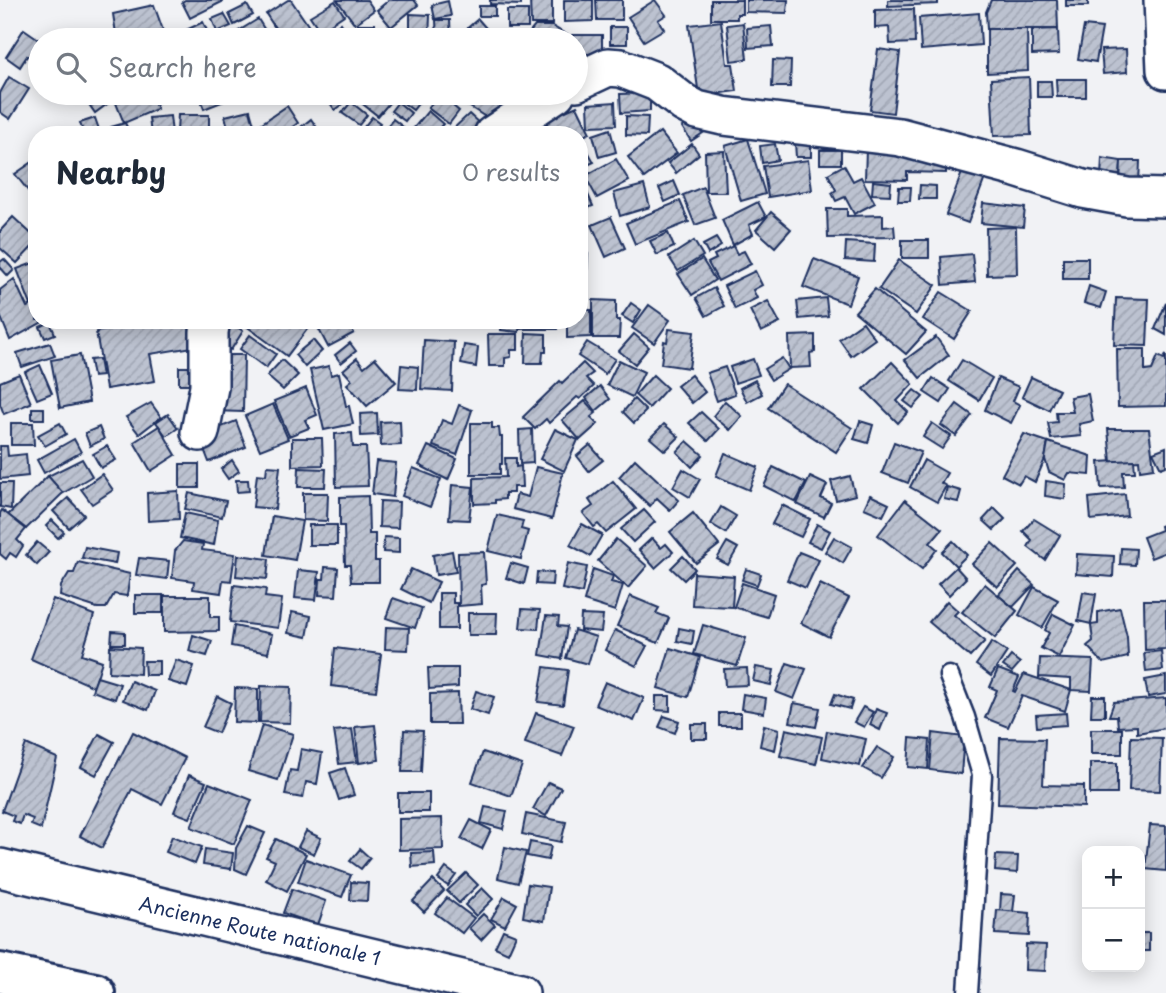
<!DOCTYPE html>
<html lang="en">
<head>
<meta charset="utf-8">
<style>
	:root { --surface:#fff; --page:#f2f2f3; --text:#1f2937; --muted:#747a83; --line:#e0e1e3 }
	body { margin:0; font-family:"Playpen Sans",sans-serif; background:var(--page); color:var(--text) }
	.controls { position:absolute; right:21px; bottom:21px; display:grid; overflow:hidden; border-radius:14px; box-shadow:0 4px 18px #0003 }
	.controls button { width:63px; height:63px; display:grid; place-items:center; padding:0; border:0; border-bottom:2px solid var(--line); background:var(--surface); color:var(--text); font:35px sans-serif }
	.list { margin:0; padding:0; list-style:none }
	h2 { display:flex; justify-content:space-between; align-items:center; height:91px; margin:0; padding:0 28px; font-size:30px }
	h2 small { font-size:23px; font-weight:400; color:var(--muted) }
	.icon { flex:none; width:38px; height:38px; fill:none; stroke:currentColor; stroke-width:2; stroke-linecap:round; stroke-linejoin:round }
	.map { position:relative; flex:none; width:1166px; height:993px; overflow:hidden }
	.search { position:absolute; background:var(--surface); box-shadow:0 4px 18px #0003; left:28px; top:28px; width:560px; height:77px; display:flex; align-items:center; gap:18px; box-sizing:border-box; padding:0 24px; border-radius:38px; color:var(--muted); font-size:26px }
	.panel { position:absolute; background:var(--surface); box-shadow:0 4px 18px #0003; left:28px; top:126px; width:560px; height:203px; border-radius:28px }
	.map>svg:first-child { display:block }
</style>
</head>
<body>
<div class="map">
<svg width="1166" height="993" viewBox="0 0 1166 993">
	<defs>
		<pattern id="building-hatch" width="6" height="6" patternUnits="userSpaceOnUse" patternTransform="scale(1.75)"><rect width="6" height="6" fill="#bcc2d0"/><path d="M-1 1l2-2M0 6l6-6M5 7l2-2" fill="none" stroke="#a1a7b5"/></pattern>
	</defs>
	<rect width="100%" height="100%" fill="#f1f2f5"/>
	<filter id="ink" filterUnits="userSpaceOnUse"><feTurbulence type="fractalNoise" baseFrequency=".0143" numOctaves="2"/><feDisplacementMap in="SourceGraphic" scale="14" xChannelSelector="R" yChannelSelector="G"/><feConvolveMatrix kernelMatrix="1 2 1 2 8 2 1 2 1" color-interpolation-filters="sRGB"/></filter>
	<g filter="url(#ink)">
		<g fill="url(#building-hatch)" stroke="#1b2f5e" stroke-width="2">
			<path d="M185,0H220L222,2L190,18L182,2Z"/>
			<path d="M288,0H291L312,31L299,40H283L266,14Z"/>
			<path d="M337,0H367L374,10L355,24Z"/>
			<path d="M389,0H414L418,5L391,27L377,10Z"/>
			<path d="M490,0H521V5L490,4Z"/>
			<path d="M530,0H552V24H531Z"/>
			<path d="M564,0H593V21L564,22Z"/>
			<path d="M596,0H622V20H597Z"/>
			<path d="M655,0L666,15L658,20L664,29L644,41L628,17Z"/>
			<path d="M711,0H742V14H737V19H711Z"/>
			<path d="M746,0H788L787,13L746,12Z"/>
			<path d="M888,0H938V4L888,6Z"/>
			<path d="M991,0H1057L1058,29H987L986,12Z"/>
			<rect x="1066" y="0" width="22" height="6"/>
			<path d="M335,1L344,15L320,31L310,16Z"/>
			<path d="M448,1L451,16L435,19L432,5Z"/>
			<path d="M154,5L164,33L156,40H117L113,14Z"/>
			<path d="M247,5L253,15L234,25L229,14Z"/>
			<rect x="479" y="6" width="16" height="10"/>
			<path d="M914,9L915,43L890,44L889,27L875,28V10Z"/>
			<rect x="507" y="10" width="21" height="18"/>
			<path d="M979,13L981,45L921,50L919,18Z"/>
			<path d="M224,14L231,26L217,32L212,19Z"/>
			<path d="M410,14L430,15L429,40H410Z"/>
			<path d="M258,19L271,40H235L232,35Z"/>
			<path d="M478,19L492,35L486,40H473L464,31Z"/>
			<path d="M436,20H450L451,40H437Z"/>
			<path d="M721,21L727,64H733L737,91L699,96L689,25Z"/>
			<path d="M203,22L209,35L196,40H189L184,31Z"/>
			<path d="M341,23L349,36L343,40H330L326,34Z"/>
			<path d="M743,23L747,59L731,61L727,25Z"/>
			<path d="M358,24H375V40H357Z"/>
			<path d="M535,26H552L567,35L562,40H540L530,32Z"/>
			<path d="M771,26L773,46L748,48L747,28Z"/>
			<path d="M1084,26L1102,28L1096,62L1078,59Z"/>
			<rect x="610" y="27" width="17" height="17"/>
			<path d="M24,29L40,40V55L36,62L27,56L20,67L6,57Z"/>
			<path d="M987,29H1027L1028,71L987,73Z"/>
			<path d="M1058,29L1059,54L1032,55V30Z"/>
			<path d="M572,35H602V54H576V40H572Z"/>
			<path d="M878,49L900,52L893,113L870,110Z"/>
			<path d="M1126,49L1127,72L1103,74L1101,50Z"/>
			<path d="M773,60L791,61L790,87H772Z"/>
			<path d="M9,77L29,89L10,119L0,112V93Z"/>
			<path d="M1029,77L1031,135L994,136L991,79Z"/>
			<path d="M1056,79H1086V97H1057Z"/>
			<path d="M1037,81H1051L1052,97H1037Z"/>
			<path d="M81,93H103L110,102L95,113Z"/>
			<path d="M132,93H181L155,104L157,109L124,123L116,103L134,96Z"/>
			<path d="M198,93H230L232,98L204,109Z"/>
			<path d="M323,93H356L357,94L335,110Z"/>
			<path d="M360,93H379L390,102L378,116L355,98Z"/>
			<path d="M397,93H419L424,96L413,110L394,96Z"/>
			<path d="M446,93H475L467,106Z"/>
			<path d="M479,93H507L516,98L498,125L470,107Z"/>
			<path d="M650,93V111L621,113L620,94Z"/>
			<path d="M439,94L459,111L449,124L428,108Z"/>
			<path d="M351,102L367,115L359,125L342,113Z"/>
			<path d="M398,102L411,113L405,121L391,111Z"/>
			<path d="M615,102L616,125L589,126L588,104Z"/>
			<path d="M287,106L298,123L281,135H270L262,123Z"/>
			<path d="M577,106L590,133L581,137L584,142L579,144V135H551L545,120Z"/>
			<path d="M250,110L257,135H230L225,116Z"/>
			<path d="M428,111L443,124L433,135H408Z"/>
			<path d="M469,114L481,125L471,135H459L453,129Z"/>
			<path d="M178,115H209V131H177Z"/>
			<path d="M170,116L172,133L151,135L149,118Z"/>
			<path d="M626,116L648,117L647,136L626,135Z"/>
			<path d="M372,117L380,123L373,133L364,127Z"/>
			<path d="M95,118L101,135H84L80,123Z"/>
			<path d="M311,119L320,132L325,129L329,135H297L303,130L301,127Z"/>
			<path d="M393,119L403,127L396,135H380Z"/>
			<path d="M693,120L703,133L691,141L682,127Z"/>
			<path d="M125,123L131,135H112L111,127Z"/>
			<path d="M610,129L616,152L599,157L593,135Z"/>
			<path d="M660,132L677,153L644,178L628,157Z"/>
			<path d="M748,139L765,194L741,201L725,146Z"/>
			<path d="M811,142V157H796L795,143Z"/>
			<path d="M692,144L699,154L676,173L668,163Z"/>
			<path d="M775,144L778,160L762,163L760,146Z"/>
			<path d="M585,146L594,162L579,169V149Z"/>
			<path d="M866,149L946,152V173L907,172V180L865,179Z"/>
			<rect x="820" y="150" width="21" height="14"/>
			<path d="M724,151L726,192H706L705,152Z"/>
			<path d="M1102,158L1121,161L1120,179L1101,177Z"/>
			<path d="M37,159V200L36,201L15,174Z"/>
			<path d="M616,159L629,181L597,198L585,176Z"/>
			<path d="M808,160L812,190L768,197L763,166Z"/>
			<path d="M1121,161H1140L1139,183H1120Z"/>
			<path d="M844,165L853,181L861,177L875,203L854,214L845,197L836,201L832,193L836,190L828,174Z"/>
			<path d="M963,170L985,178L968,223L946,215Z"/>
			<path d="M674,181L680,195L665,202L659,188Z"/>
			<path d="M873,181L891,183L890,195L872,194Z"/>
			<path d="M644,185L650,207L620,216L614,193Z"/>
			<path d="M920,185L936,186V199H919Z"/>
			<path d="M703,187L715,218L695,225L683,195Z"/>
			<path d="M899,187H911L910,201H898Z"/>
			<path d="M586,190L593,206L579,211V193Z"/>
			<path d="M680,201L689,222L635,244L626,223Z"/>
			<path d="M758,202L766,217L749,225L753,234L733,245L722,220Z"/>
			<path d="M983,203L1025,208L1023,227L981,223Z"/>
			<path d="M827,209H847V216L883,215V227L894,226L895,237L828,238Z"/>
			<path d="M771,212L791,229L775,247L756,230Z"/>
			<path d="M13,217L37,239V242L17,263L0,248V231Z"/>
			<path d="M611,217L625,248L606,257L592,225Z"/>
			<path d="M1016,227L1017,274L987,275L986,228Z"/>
			<path d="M668,233L674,247L657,255L650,241Z"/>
			<path d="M716,238L721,246L708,254L703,245Z"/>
			<rect x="902" y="240" width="27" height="18"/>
			<path d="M694,241L703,256L678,271L669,257Z"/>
			<path d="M846,242L875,244L874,262L845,260Z"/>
			<path d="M733,246L737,254L744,251L751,264L718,281L708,263L716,259L714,255Z"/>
			<path d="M579,253L588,254L587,273H579Z"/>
			<path d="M972,254L975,282L943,285L941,257Z"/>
			<rect x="1063" y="258" width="25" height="21"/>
			<path d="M4,259L14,270L8,276L0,267V262Z"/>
			<path d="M702,259L715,280L692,295L678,274Z"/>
			<path d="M814,259L858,276L848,304L803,287Z"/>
			<path d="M899,260L936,285L916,314L879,289Z"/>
			<path d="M36,262L37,302L31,305L17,269Z"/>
			<path d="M755,271L762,285L753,290L757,298L735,309L724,286Z"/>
			<path d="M14,279L27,307L37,303V320H46L10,340L0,315V290Z"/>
			<path d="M1089,286L1106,292L1101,308L1084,303Z"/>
			<path d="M714,288L724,306L706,316L696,298Z"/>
			<path d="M579,289H586L587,307L579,308Z"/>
			<path d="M875,289L926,332L906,354L855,312Z"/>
			<path d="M941,292L972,311L954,339L923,319Z"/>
			<path d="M826,298L828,316L799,319L797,301Z"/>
			<path d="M1116,298L1149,299L1147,346L1114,345Z"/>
			<path d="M593,300L616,301V320H620L619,338H593Z"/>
			<path d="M768,301L780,323L761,332L750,310Z"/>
			<path d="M631,303L641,310L633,323L622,316Z"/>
			<path d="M1166,303V335L1155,329Z"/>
			<path d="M649,305L670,320L654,343L632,328Z"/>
			<path d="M579,310H591V337L567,338V320H579Z"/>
			<path d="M170,320H195L196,326L190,327L193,347L150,354L155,381L106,389L96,332Z"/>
			<path d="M238,320H307L311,324L287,356Z"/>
			<path d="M314,320H347L354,333L328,347Z"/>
			<path d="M502,320H520L519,332L501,330Z"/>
			<rect x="521" y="320" width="36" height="9"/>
			<path d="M228,321L243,331L231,350L216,341Z"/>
			<path d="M50,322L55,334L45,338L40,327Z"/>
			<path d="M863,322L875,339L851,356L839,339Z"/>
			<path d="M669,329L694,332L689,368L661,364L664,341L667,342Z"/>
			<path d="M526,333L546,334V352H543L542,363H525Z"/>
			<path d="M488,334H518V350H511V357L505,358V366H489Z"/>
			<path d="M634,334L649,347L635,364L619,351Z"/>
			<path d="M250,335L276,354L266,368L240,349Z"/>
			<path d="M815,335V352L810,353L811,367L790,368L789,336Z"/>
			<path d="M936,337L949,355L920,378L905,360Z"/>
			<path d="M313,340L322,351L305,367L295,355Z"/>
			<path d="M424,340L454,342L452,391L421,389Z"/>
			<path d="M587,342L615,359L605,374L578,356Z"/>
			<path d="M50,343L55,356L22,367L17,353Z"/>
			<path d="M350,343L356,351L341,363L335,355Z"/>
			<path d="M464,345L478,347L476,367L461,364Z"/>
			<path d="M1117,349H1145V371L1152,370L1158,356L1164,359L1166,355V406L1118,407Z"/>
			<path d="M80,355L89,402L60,408L51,360Z"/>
			<path d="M214,355H244L243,412L213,411Z"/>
			<path d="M357,358L364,367L375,358L396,382L367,406L347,384L352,380L343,370Z"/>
			<path d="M782,358L789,369L771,380L764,369Z"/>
			<path d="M99,359L102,376L93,377L90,360Z"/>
			<path d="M753,359L759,375L735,383L730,367Z"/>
			<path d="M282,360L298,375L283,390L267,376Z"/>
			<path d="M619,360L644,372L632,397L607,385Z"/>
			<path d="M962,360L992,378L979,400L949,381Z"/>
			<path d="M892,362L913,384L897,401L908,412L898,423L864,389Z"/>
			<path d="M583,363L593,373L586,378L594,386L580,399L577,397L549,423L546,419L535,429L523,417L560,381L562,383Z"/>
			<path d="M40,365L52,393L37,399L25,372Z"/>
			<path d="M401,365L418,367L417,390L399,389Z"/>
			<path d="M329,366L331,375L339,373L346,406H349L353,424L324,430L310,370Z"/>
			<rect x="179" y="367" width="20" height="17"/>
			<path d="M725,367L735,394L717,401L707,373Z"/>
			<path d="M19,374L31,403L4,414L0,404V382Z"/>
			<path d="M653,375L667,388L649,408L635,395Z"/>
			<path d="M691,375L705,392L692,403L677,386Z"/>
			<path d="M1031,377L1059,390L1049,410L1022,397Z"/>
			<path d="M933,378L950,389L941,403L924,392Z"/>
			<path d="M998,378L1019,387L1013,401L1020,405L1011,423L985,410Z"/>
			<path d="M755,380L762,394L747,402L740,388Z"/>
			<path d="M784,384L852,428L836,452L768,408Z"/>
			<path d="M600,386L610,399L596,411L586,398Z"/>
			<path d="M306,388L317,415L305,420L309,428L289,436L274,401Z"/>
			<path d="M914,390L923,397L913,408L904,401Z"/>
			<path d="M1088,394L1093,421L1079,424L1081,436L1051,439L1048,423L1057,422L1056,412H1073L1070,397Z"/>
			<path d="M634,399L646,411L634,423L623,412Z"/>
			<path d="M585,401L596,413L591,417L598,424L580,440L562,420Z"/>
			<path d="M725,401L742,416L730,430L713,416Z"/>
			<path d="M151,403L161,417L139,434L126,417Z"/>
			<path d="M273,404L288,439L260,450L245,416Z"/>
			<path d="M957,404L972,415L956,436L941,425Z"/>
			<path d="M459,405L472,410L457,455L433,446L442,420L452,424Z"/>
			<rect x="32" y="408" width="12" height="11"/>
			<path d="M701,412L719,429L708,441L689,423Z"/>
			<path d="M377,413L378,435L361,436L360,414Z"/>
			<path d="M168,414L178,428L166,436L156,422Z"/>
			<path d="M236,421L246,447L209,462L199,436Z"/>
			<path d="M400,421L401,445L381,446L380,422Z"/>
			<path d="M860,421L873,425L868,443L854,439Z"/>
			<path d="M11,423H33L34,445H11Z"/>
			<path d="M60,423L66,434L45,446L38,435Z"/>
			<path d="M471,423H492V428H499L500,437H502V464H500V474H471Z"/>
			<path d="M932,423L951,436L942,449L923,437Z"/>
			<path d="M664,424L679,437L665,451L650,438Z"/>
			<path d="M159,426L176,455L151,471L134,442Z"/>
			<path d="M99,427L104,439L90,446L85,433Z"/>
			<path d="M532,429L533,463L520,464L519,430Z"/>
			<path d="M555,429L578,440L564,471L540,459Z"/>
			<path d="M1108,429H1149L1154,468L1140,470L1139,460L1111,462Z"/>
			<path d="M352,433L353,447H366L368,486L336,487L335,434Z"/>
			<path d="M1024,434L1048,442L1045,459L1035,482L1024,476L1019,484L1002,475Z"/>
			<path d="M292,438H322L323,465L292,466Z"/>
			<path d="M74,439L81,452L44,473L37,460Z"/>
			<path d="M687,441L703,455L692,467L677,452Z"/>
			<path d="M894,442L921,452L908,483L882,473Z"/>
			<path d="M1048,442L1091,456L1090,475L1069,473L1065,480L1049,472L1045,459Z"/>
			<path d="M590,445L603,460L589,471L577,456Z"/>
			<path d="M0,446H7L8,456L26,454L28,476L0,479Z"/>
			<path d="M107,446L116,460L101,468L93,454Z"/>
			<path d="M428,446L457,459L448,480L419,465Z"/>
			<path d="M1166,447V466L1161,468L1153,452Z"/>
			<path d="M725,453L758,467L749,490L716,476Z"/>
			<path d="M505,458H516V467L521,466L522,487H513V493H505V499L495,500V503L474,504V478L506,477Z"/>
			<path d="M82,459L92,476L62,494L48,476Z"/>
			<path d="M635,459L679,500L670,510L657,498L650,506L619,477Z"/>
			<path d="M232,460L239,471L228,479L221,469Z"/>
			<path d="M924,460L947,473L941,483L946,486L937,502L910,487Z"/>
			<path d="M1134,460L1135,472H1123L1124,487L1101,488L1099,462Z"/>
			<path d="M376,461L396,463L393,497L372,494Z"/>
			<rect x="180" y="464" width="19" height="24"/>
			<path d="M267,466L280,467L275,509L253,507L257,474L266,475Z"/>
			<path d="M536,467L563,473L552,519L513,509L517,494L528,497Z"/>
			<path d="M773,467L806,483L796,502L764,486Z"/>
			<path d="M299,468L326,469L325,487H298Z"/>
			<path d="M413,468L441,479L430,507L402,496Z"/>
			<path d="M683,469L700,479L690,497L673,487Z"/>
			<path d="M102,474L113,490L92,504L81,489Z"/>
			<path d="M48,476L63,493L26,529L8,515Z"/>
			<path d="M850,476L855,495L836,500L831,481Z"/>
			<path d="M810,477L827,485L821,498L831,503L824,517L797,504Z"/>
			<path d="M236,480H248L249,491L237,492Z"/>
			<path d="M613,481L636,509L606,533L598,524L594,527L583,513L593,506L589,500Z"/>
			<path d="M1046,481L1066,484L1065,499L1045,496Z"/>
			<path d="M0,483H12L11,509L0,507Z"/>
			<path d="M452,485L473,487L469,520L449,519Z"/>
			<path d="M947,487L961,491L958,502L944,499Z"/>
			<path d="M178,491L179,519L148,521L147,493Z"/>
			<path d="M189,493L226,501L222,517L185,509Z"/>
			<path d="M303,493H328L327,521L303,520Z"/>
			<path d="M1125,494L1127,516L1091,520L1089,498Z"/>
			<path d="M870,495L889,504L883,516L864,508Z"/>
			<path d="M368,496L369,534H375V561H379V582H351L350,565H345L344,526H340V497Z"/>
			<path d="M68,498L84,515L69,528L53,511Z"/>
			<path d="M905,500L942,529L930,543L937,549L922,569L878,535Z"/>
			<path d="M380,501L399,502L398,528L379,527Z"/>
			<path d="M782,505L810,519L801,537L772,524Z"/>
			<path d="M721,507L736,516L726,533L711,524Z"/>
			<path d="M994,508L1005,519L994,530L983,520Z"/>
			<path d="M2,510L26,529L17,540L23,546L16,557L10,553L6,559L0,554V513Z"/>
			<path d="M644,510L655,522L633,542L621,529Z"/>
			<path d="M185,513L218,520L214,545L180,538Z"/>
			<path d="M693,513L719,545L696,563L670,532Z"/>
			<path d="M497,515L523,521L521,529L528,531L521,559L488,551Z"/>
			<path d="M272,516L302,521L295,560L266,555Z"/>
			<path d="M1034,519L1060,535L1045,560L1028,547L1032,540L1023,531Z"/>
			<path d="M52,520L64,532L58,538L46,526Z"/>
			<path d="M582,524L602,535L590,556L570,545Z"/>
			<path d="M817,524L830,531L821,548L808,542Z"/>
			<path d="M1166,524V552L1151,558L1143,537L1161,530L1160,526Z"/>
			<rect x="309" y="525" width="28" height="20"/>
			<path d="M384,537L399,538V553L383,552Z"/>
			<path d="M834,537L852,547L843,563L825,552Z"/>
			<path d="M652,538L661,548L666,544L673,552L655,568L639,550Z"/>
			<path d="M616,539L647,566L628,588L598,561Z"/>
			<path d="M183,541L203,544L202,550L235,554L231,581L223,580L221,593L193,589L194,581L172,578L175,551Z"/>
			<path d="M953,541L967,555L956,566L942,552Z"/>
			<path d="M37,542L49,552L37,565L26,555Z"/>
			<path d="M727,542L738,548L728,565L717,559Z"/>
			<path d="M992,543L1017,566L997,587L972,564Z"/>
			<path d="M85,547L117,553L115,564L82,558Z"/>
			<path d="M1121,548L1136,549L1135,565L1120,564Z"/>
			<path d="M452,551L456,572L436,575L433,555Z"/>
			<path d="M484,552L486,584L481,585L482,604L459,606L458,553Z"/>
			<path d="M799,552L819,560L806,588L787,580Z"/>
			<path d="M1077,554L1114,556L1113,577L1076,574Z"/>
			<path d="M238,555L269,559L267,579L236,576Z"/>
			<path d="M683,556L695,569L684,580L671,568Z"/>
			<path d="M139,558L169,561L167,579L136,575Z"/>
			<path d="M78,562L130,574L127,596L114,594L106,608H97L60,596L61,586L69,573H74Z"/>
			<path d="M511,563L528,568L524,584L506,578Z"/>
			<path d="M568,563L587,567L582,593L562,589Z"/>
			<path d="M325,567L338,568L336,596L319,595L320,579H324Z"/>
			<path d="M956,567L966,578L949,595L938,584Z"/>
			<path d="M411,569L439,582L429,603L401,589Z"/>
			<path d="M593,569L613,576L611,582L623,585L615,611L584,601Z"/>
			<path d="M746,569L761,574L757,585L742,580Z"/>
			<path d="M298,570L319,572L316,600L295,598Z"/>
			<path d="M1019,571L1034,585L1013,607L998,595Z"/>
			<path d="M537,572L553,573L552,585L536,584Z"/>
			<path d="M694,573L734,576L732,607L692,605Z"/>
			<path d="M742,583L774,594L767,617L734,607Z"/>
			<path d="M820,584L849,598L829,637L801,623Z"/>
			<path d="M985,584L1017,611L995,638L962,612Z"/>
			<path d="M234,585L266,589L265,597L282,599L278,628L230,622Z"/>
			<path d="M1034,587L1058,600L1042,628L1019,615Z"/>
			<path d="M1083,592L1096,594L1091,624L1078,621Z"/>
			<path d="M439,593H453V603H457V629H439Z"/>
			<rect x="135" y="595" width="28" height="18"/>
			<path d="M164,596H210V617H219V631L164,632Z"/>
			<path d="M630,596L659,608L656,613L669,618L658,643L617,626Z"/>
			<path d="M393,598L422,608L415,628L386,618Z"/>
			<path d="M53,599L94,615L82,654L102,661L94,687L31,659Z"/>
			<path d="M1144,600H1166V649L1145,650Z"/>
			<path d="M947,601L958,611L954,615L985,641L970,657L929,622Z"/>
			<path d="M1120,608L1127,637L1128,657L1103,663L1087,646L1093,641L1091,625L1098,624V612Z"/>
			<path d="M522,609L540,610L538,629L520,628Z"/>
			<path d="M292,612L311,616L307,637L288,633Z"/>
			<path d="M468,613H497L496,635H468Z"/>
			<path d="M1053,614L1075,625L1059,657L1041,648L1049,633L1045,630Z"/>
			<path d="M581,615L603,616L601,632L580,630Z"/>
			<path d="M546,616L559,617L558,626L567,627L562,659L540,655Z"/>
			<path d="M703,625L746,638L737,666L694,654Z"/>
			<path d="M234,626L272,634L268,653L231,646Z"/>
			<path d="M386,627L409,628L408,650L385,649Z"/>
			<path d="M679,628L694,631L692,644L677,641Z"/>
			<path d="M574,630L596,637L588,664L566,658Z"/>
			<path d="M615,630L647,646L636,666L605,650Z"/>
			<path d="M112,631L125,632V644H111Z"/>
			<path d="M193,635L212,641L207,656L189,651Z"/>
			<path d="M992,642L1007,652L991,676L976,665Z"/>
			<path d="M110,646L141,648L140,674L109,672Z"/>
			<path d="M335,648L381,654L376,691L331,686Z"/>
			<path d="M670,648L700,657L688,697L658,688Z"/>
			<path d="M1161,651L1163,670L1146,672L1144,653Z"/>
			<path d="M1011,656L1020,663L1012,672L1003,666Z"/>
			<path d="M1040,658L1093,660L1091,691L1071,690V679L1039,677Z"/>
			<path d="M176,660L194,666L187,687L168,681Z"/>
			<path d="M144,661H159V675H145Z"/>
			<path d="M787,663L806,669L794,699L776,692Z"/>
			<path d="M544,667L568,670L563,705L538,702Z"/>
			<path d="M756,667L774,670L771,685L753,681Z"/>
			<path d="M428,668H458V687L429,689Z"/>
			<path d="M747,668L748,685L725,686L724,669Z"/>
			<path d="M998,669L1019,677L1013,691L1015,692L1024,674L1071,690L1065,711L1022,696L1008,727L985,718L997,690L990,687Z"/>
			<path d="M1166,676V694L1148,697L1145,680Z"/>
			<path d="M97,677L120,684L115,699L92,691Z"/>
			<path d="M131,681L155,691L148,710L123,700Z"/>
			<path d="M605,682L644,698L634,721L595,705Z"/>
			<path d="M261,686L291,687L290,723L260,722Z"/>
			<path d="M235,688L258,689V723L234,722Z"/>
			<path d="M476,691L494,697L488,715L470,709Z"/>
			<path d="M458,693L459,724H430V694Z"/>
			<path d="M743,694L766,698L764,713L741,709Z"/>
			<path d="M835,694L853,700L850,709L831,704Z"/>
			<path d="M217,696L231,703L218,733L203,727Z"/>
			<path d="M656,696H670V711L656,710Z"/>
			<path d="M1092,696H1105V716H1091Z"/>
			<path d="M1166,698V728L1137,733V726L1118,727L1117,716H1109L1114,702Z"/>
			<path d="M794,703L820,708L816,727L790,722Z"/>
			<path d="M863,707L873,712L864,727L854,722Z"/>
			<path d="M876,709L887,713L880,730L870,725Z"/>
			<path d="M536,713L574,726L562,756L525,743Z"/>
			<rect x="719" y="713" width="22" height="13"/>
			<path d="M1066,713L1067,725L1037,727L1036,715Z"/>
			<path d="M664,716L679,721L675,733L659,727Z"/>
			<rect x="691" y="724" width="16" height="15"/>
			<path d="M262,725L293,734L278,780L248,771Z"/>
			<path d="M375,725L379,760L359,763L355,727Z"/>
			<path d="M764,725L779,729L775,750L760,746Z"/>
			<path d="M352,729L357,762L339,764L334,731Z"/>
			<path d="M786,729L822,737L816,764L780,756Z"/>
			<rect x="1091" y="729" width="31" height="25"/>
			<path d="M404,730L423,731L421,772H402Z"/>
			<path d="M827,731L866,739L860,766L822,758Z"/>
			<path d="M133,732L185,758L162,804L132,789L102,848L80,836Z"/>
			<path d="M933,733L964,737L961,774L930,770Z"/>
			<path d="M99,734L114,742L96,775L81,767Z"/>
			<path d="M1131,737L1162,738L1160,791L1129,790Z"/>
			<path d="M910,738L930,740L928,769L908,767Z"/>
			<path d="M1000,738L1045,739L1043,785L1084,786V807L998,804Z"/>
			<path d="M26,744L57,758L41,829L31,825L33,819L23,815L20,824L12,821L14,816L2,811Z"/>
			<path d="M877,747L894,757L881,778L863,768Z"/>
			<path d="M301,749L322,753L317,784L306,782L303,798L285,795L290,770L297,771Z"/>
			<path d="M483,752L522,765L511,796L472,782Z"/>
			<rect x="1090" y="763" width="27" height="31"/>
			<path d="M345,768L354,795L339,800L330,773Z"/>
			<path d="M189,775L206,782L190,818L174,812Z"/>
			<path d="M548,782L561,788L546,816L533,809Z"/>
			<path d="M209,783L252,800L234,844L191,827Z"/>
			<rect x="398" y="793" width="31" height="19"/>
			<path d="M485,807L507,811L503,829L481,823Z"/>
			<path d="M526,814L566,822L561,842L522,834Z"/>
			<path d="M442,818L443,849L399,850V819Z"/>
			<path d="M471,820L491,830L482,849L461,839Z"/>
			<path d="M1150,825L1166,826V871L1145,869Z"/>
			<path d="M248,826L265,833L246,874L235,869L236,848Z"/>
			<path d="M306,831L321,838L314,854L298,847Z"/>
			<path d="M172,836L202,847L195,864L166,852Z"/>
			<path d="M276,839L306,854L287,891L266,880L275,861L266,857Z"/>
			<path d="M530,842L551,846L548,860L527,856Z"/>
			<path d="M505,847L526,852L518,883L498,878Z"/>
			<path d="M205,849L233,853L231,869L203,865Z"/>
			<path d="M360,849L370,858L361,869L350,861Z"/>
			<path d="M434,852L435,865L412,867L411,853Z"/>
			<path d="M996,855L1018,856L1017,873L995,871Z"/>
			<path d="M306,859L351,875L342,897L298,882Z"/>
			<path d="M446,868L456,875L448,886L438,879Z"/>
			<path d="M466,873L478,885L459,903L447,891Z"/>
			<path d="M433,880L444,891L424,912L413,901Z"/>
			<path d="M351,882L368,883L367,901L350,900Z"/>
			<path d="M528,884L549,887L544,921L523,917Z"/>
			<path d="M482,888L493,899L476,916L465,905Z"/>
			<path d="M292,889L326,901L318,925L283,913Z"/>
			<path d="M1001,894L1015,895L1013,912L1000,911Z"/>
			<path d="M504,897L517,904L505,926L491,919Z"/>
			<path d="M447,898L474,918L462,933L435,913Z"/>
			<path d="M997,910L1030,913L1029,936L995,934Z"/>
			<path d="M483,914L495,925L481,940L469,928Z"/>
			<path d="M503,930L516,935L508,953L495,947Z"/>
			<rect x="1140" y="933" width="9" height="18"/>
			<path d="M1026,944L1046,945L1045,971L1025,970Z"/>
		</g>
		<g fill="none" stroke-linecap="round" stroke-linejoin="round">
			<g stroke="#1b2f5e" stroke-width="23">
				<path id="service" d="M949,676L965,717L982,775L968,993"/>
			</g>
			<g stroke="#1b2f5e" stroke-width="42">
				<g id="minor">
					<path d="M1163,0L1166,70"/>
					<path d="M576,82L608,67L621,68L657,82L684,103L697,110L723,116L900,137L1016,168L1083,189L1127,197L1166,198"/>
					<path d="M493,135L556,93"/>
					<path d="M200,432L209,387V332L211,320"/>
					<path d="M0,868L520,993"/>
				</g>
			</g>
			<g stroke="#1b2f5e" stroke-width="44">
				<path id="primary" d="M0,973L95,993"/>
			</g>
			<use href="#service" stroke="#fff" stroke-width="18"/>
			<use href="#minor" stroke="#fff" stroke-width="37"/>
			<use href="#primary" stroke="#fff" stroke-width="38"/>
		</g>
	</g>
	<g text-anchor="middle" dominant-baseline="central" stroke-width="5" stroke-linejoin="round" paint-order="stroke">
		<g font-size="19" fill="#1b2f5e" stroke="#fff">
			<text transform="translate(260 930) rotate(13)">Ancienne Route nationale 1</text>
		</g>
	</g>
</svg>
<div class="controls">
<button>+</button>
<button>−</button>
</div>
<div class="search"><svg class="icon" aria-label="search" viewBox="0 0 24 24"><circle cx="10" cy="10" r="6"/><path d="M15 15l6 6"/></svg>Search here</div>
<section class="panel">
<h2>Nearby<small>0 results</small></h2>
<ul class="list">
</ul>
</section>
</div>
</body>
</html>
